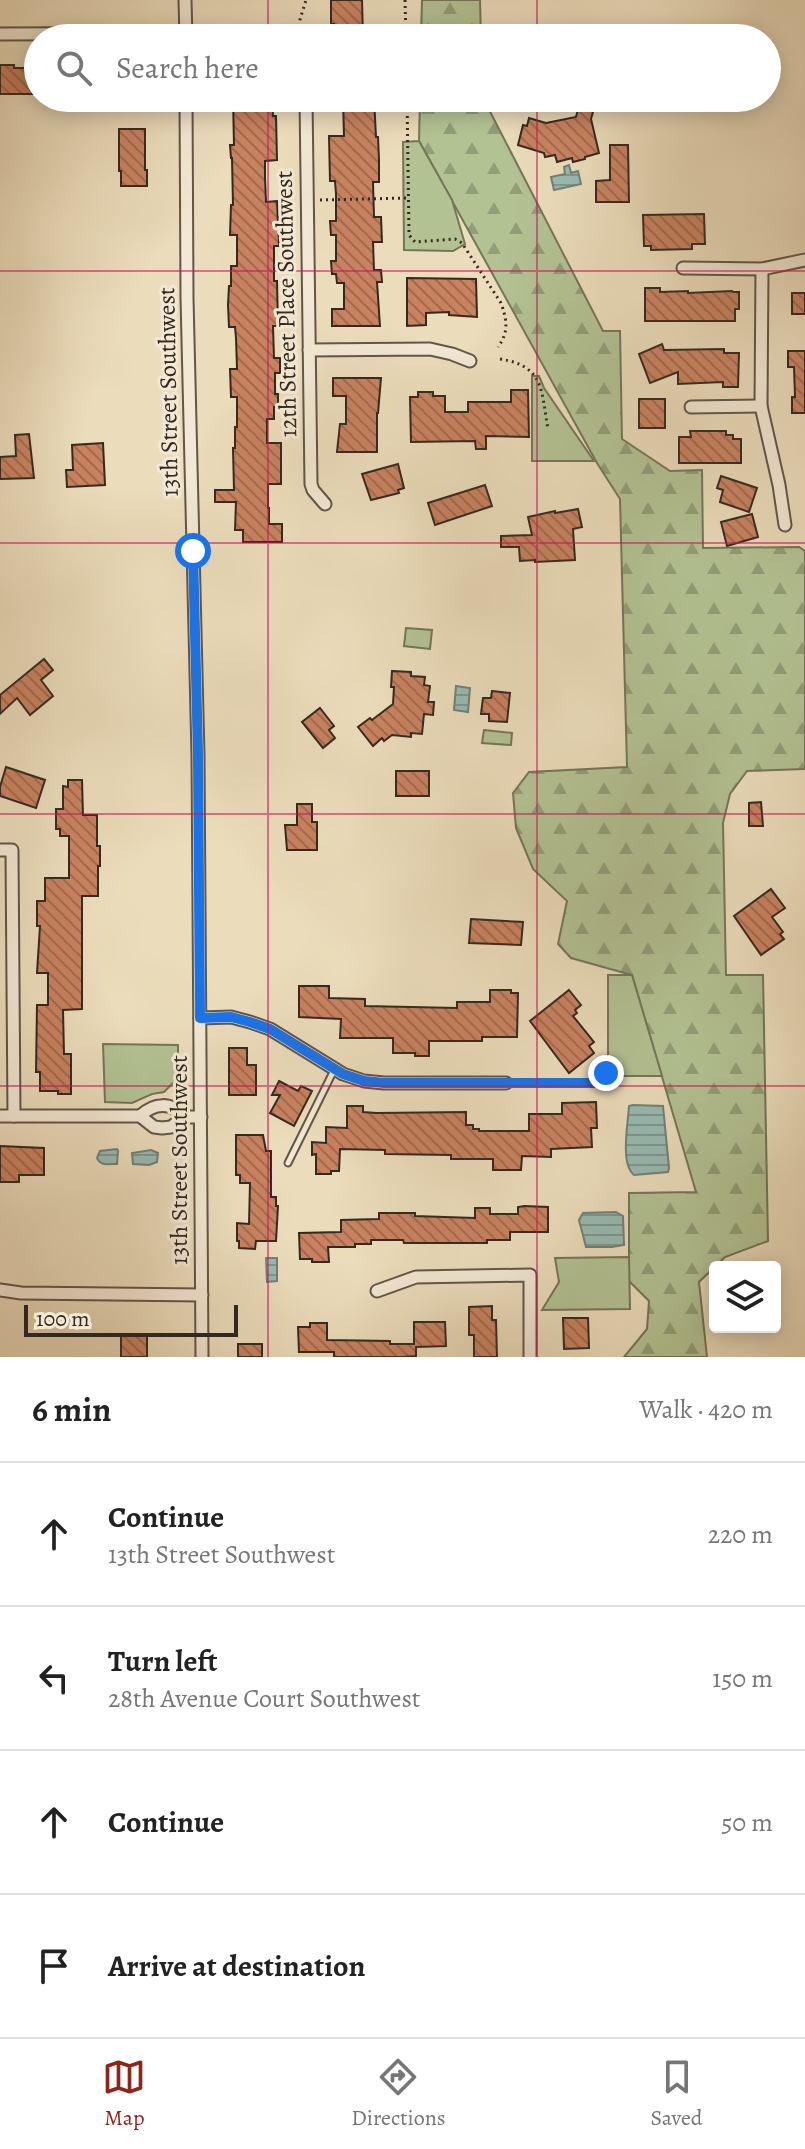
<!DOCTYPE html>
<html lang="en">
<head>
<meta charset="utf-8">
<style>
	:root { --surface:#fff; --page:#f6f6f6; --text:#222; --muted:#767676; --line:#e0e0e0; --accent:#8f2418 }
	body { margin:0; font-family:Alegreya,serif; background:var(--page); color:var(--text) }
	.controls { position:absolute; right:24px; bottom:24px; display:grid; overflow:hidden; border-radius:8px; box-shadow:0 4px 20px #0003 }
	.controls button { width:72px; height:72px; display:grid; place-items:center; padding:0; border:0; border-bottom:2px solid var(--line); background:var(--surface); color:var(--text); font:40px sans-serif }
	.scale { position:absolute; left:24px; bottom:20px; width:214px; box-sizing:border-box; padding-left:8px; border:4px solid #342921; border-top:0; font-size:22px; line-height:28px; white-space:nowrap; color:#342921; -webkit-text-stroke:6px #f2e8d3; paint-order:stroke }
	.stop { position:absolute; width:24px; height:24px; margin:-18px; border:6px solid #1a73e8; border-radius:50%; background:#fff }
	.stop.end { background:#1a73e8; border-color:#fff; box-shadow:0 2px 8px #0008 }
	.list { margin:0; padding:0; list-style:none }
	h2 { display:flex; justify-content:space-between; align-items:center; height:104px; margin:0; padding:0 32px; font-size:34px }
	h2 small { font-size:26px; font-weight:400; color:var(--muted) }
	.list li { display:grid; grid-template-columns:52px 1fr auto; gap:24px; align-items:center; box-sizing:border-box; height:144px; padding:0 32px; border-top:2px solid var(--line) }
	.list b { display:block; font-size:30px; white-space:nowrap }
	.list p { margin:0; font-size:26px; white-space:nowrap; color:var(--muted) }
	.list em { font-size:26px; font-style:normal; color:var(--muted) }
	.icon { flex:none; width:44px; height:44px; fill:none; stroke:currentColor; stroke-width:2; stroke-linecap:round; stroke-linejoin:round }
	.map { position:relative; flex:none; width:805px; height:1357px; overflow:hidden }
	.search { position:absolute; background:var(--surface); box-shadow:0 4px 20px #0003; left:24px; right:24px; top:24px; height:88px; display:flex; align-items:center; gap:20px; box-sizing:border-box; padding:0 28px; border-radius:44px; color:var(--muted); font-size:30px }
	.sheet { height:680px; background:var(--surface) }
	nav { display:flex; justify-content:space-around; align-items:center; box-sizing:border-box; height:112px; border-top:2px solid var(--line); background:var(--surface); font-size:22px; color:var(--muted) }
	nav a { display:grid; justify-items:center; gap:4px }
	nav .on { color:var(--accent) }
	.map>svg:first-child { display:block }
</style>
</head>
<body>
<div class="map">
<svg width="805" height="1357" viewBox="0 0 805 1357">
	<defs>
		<pattern id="forest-firs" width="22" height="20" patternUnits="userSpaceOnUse" patternTransform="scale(2)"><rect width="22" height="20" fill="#b3c293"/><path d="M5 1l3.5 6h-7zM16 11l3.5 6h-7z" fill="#929e78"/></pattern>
		<pattern id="water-rules" width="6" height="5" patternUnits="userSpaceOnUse" patternTransform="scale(2)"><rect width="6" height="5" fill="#98bbb3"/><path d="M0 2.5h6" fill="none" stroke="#7d9891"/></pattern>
		<pattern id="building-back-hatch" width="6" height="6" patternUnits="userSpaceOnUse" patternTransform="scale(2)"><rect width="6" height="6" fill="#c88260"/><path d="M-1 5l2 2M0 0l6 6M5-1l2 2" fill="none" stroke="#a36a4f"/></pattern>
	</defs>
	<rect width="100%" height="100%" fill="#ebdcbb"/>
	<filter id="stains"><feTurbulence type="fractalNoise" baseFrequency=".0025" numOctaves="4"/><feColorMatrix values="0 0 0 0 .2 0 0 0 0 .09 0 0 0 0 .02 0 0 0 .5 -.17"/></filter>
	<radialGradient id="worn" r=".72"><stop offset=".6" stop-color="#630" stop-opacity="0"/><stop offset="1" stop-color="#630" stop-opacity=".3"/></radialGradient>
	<g fill="url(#forest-firs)" stroke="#74765a" stroke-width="2">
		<path d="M422,0H480L481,38H421Z"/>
		<path d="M420,98H483L603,331H620L622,439L670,471L702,470L703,548L799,547L805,551V769L747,771L730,794L723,823L726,975H763L768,1241L725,1257L699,1282L707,1357H624L647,1329L649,1301L629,1281V1193L696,1192L632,975L571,958L558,944L567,901L533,869L516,828L513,793L529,772L627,767L620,499L597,463L419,141Z"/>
	</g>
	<g fill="#b3c293" stroke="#74765a" stroke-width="2">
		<path d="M419,141L452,200L465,244L453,251L404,250L403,142Z"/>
		<path d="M532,376H539L544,388L594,461H532Z"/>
		<path d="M406,628L432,630L430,649L404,646Z"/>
		<path d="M484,730L512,733L511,745L482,743Z"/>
		<path d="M608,975H632L662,1076H608Z"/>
		<path d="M103,1044L178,1045V1078L164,1092L152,1094L132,1103L105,1102Z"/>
		<path d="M629,1257L630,1309L542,1310L559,1282L555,1258Z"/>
	</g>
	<g fill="url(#water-rules)" stroke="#708179" stroke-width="2">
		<path d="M569,165L571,173L578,171L581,184L554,190L551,177L565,174L564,167Z"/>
		<path d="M456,686L470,688L468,712L454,710Z"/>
		<path d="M633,1105L663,1106L669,1168L668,1172L634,1175C620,1164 628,1124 629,1106Z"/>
		<path d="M117,1149L118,1151L117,1164C109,1164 100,1166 97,1158L100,1151Z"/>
		<path d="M151,1150L158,1153L157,1162L149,1165L133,1164L132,1153Z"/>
		<path d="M616,1212L623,1216L624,1245L612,1247H586L579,1220L583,1213Z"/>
		<path d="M266,1258H277V1281L267,1282Z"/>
	</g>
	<g fill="url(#building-back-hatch)" stroke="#342921" stroke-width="2">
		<path d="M331,0H362L363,38H334V24H331Z"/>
		<path d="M0,65H14V68H38V94H0Z"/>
		<path d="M233,98H272L273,116H276L277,160L265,161V178L266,202L277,201L279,246H274V281H277L278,326H273L274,358H280V373H275V394H278V407H274V419H267V443H281V484H268V508H269V524H282V542H243V530H235L236,502H215V490H234L233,448H235V427H237V397H231L230,369H237L236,338L235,327H229L228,305L229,286H231V266H237V235H230L231,205H233L232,158H231L230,145H234Z"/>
		<path d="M343,98H374L376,137H378L379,160V182H373L374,217H381L382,242H373L374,270H381L382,282H377L380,326H332V309H344V283H337L336,274H332L331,261H336V235H331L330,221H336V194L335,181H330L329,136H344Z"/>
		<path d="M581,98H597L591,119L599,153L585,157V159L573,162L572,158L557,162L555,155L545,157L544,153L518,145L523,125L527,126L529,118L546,123L576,117Z"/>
		<path d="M119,129H145V170H147V186H121V171H119Z"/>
		<path d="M610,145H628L629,202H596V181L610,180Z"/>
		<path d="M704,214L705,244H692V249L651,250V246H644L643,215Z"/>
		<path d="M407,278L476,279L477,317L449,315V312L426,313V325L407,326Z"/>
		<path d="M645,288H660V292L688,291V293L732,291L733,292H739V309H735V321H645Z"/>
		<rect x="792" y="293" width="13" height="21"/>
		<path d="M662,344L664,350L724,349V353H739L738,387H723V382L678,384V372L650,383L639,354Z"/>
		<path d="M788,351H805V413H792V397H795L794,367H788Z"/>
		<path d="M333,378H381L378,413H377V452H337L340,424H346V396H333Z"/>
		<path d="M511,390H528L529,437L486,436V449H476L475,441L411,442L410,397H418V392H433V396H445V412H468V402H511Z"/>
		<rect x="639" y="399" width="26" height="29"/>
		<path d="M690,431H726V435H733V439H741V463H679V437H691Z"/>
		<path d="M29,434L34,478L0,479V457L16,456L15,435Z"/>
		<path d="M103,443L105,485L67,487L66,470H73L72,445Z"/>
		<path d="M398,464L404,488L398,490L399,493L371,500L362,474Z"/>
		<path d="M721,476L757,488L749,512L720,502L723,490L717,488Z"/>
		<path d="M485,485L492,506L435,525L428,503Z"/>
		<path d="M578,509L582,527L573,529L575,560L535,562V560L520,561L519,547H501V536L532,535L528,517L555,511V513Z"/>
		<path d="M752,514L758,537L727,546L721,522Z"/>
		<path d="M44,659L53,670L41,680L53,696L30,715L17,698L0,714V695Z"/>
		<path d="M392,671L411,672V676L425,677L424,685L430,686L428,702H434L433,715L424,714L422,734L411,733V737L392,735L384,741L382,738L373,746L358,727L370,718L372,720L393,704L394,687H391Z"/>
		<path d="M492,691L510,693L507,722L489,721V714H481L483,698H491Z"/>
		<path d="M320,708L334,726L329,730L335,738L323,748L302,722Z"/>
		<path d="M6,767L45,780L36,808L0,796V787Z"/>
		<rect x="396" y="771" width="33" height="25"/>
		<path d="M68,780H82L83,815H97V846H100V866H98V896H82V1009L63,1010L64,1054H71V1094H58V1091H40V1072H36L37,1005H48V973H37L40,926H37V901H45V878H69V836H60V829H56V809H63V786L68,787Z"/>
		<path d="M761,802L763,826H749V803Z"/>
		<path d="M297,804H312V822H317V850H287L285,825H297Z"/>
		<path d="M771,889L785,908L772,917L783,932L780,934L784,939L761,955L734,916Z"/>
		<path d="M471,919L523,922L521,945L469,943Z"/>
		<path d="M299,986H329V998L365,999V1006L457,1008V1002H490V990H511V993H518L517,1037H482V1041H429V1056H415V1053H393V1038H340L341,1019L299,1017Z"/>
		<path d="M569,990L581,1005L575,1010L577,1013L573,1016L594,1042L589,1046L594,1053L569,1073L530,1021Z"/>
		<path d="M229,1048H247V1065H256V1095H229Z"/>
		<path d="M279,1081L298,1091L301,1086L312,1091L294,1126L270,1113L280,1095H272Z"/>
		<path d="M596,1102L597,1128H591L592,1147L551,1149V1157L522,1156L521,1170H493V1159H451V1155L385,1154V1150L340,1149L339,1171H331V1174H316V1154L312,1155V1142L326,1143V1127L347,1128V1106H363V1112L376,1113L466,1112V1125H473V1129H479V1131H529V1114H562V1103Z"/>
		<path d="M236,1135H263L266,1151H271V1197H276V1206H278L276,1241H256L255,1249L239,1248V1241H237V1223L249,1224L250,1183H240V1175H236Z"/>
		<path d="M0,1146L44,1148V1175H19V1182H0Z"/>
		<path d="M524,1206L548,1207V1232H510V1240H487V1243H404L403,1240H371V1244H355V1247H328L329,1262H312V1259H300L299,1233L341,1232V1220L379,1219V1213H415V1216L475,1218V1208H490V1214H518V1207Z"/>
		<path d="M492,1306V1320H496L497,1357H474V1335H469V1307Z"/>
		<path d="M563,1318H588L589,1348L564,1349Z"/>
		<path d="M414,1322H445L446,1346L416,1347V1356L403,1357H334V1352H299L298,1327H310V1323H327V1340L390,1341V1344H414Z"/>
		<rect x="121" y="1334" width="26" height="23"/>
		<rect x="238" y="1344" width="24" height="13"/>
	</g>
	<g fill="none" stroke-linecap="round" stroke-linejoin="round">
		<g stroke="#625648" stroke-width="9">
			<path id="lane" d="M288,1163L334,1070"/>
		</g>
		<g stroke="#625648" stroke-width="15">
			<g id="street">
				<path d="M185,0L186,38"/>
				<path d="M0,34L279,33L290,38"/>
				<path d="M186,98L187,298L198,755L202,1357"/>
				<path d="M306,98L311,484L313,490L325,504"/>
				<path d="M683,268L762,269L805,260"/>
				<path d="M762,269L761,406L779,485L785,525"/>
				<path d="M309,350L430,349L452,354L470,361"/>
				<path d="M691,407L761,406"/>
				<path d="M0,850H12L14,1116"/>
				<path d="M200,1018L231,1017L250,1022L270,1029L343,1074L364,1081L384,1083H506"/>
				<path d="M0,1116H140L154,1127L162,1128L171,1127L184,1117H201"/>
				<path d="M140,1116C154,1103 171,1101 184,1117"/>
				<path d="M0,1290L21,1293L202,1295"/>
				<path d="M377,1291L416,1277L530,1275V1357"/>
			</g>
		</g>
		<g stroke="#342921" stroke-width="3" stroke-dasharray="2 4" stroke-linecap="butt">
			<path d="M405,0L406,38"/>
			<path d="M298,26L306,0"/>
			<path d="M407,98L409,235L415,242L455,239L462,243L501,303C507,320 509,332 498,347"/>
			<path d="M320,200L408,198"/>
			<path d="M500,359C545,366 541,391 548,429"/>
			<path d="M518,1084L596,1083L606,1073L615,1070"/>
		</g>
		<use href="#lane" stroke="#f2e8d3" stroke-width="5"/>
		<use href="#street" stroke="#f2e8d3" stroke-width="11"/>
	</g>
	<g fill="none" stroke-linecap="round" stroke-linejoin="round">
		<path stroke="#1a73e8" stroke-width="10" d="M193,551L198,755L200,1018L231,1017L250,1022L270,1029L343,1074L364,1081L384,1083H596L606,1073"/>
	</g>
	<path fill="none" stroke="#c2185b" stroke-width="2" stroke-opacity="0.55" d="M268,0V38M537,0V38M268,98V1357M537,98V1357M0,271H805M0,543H805M0,814H805M0,1086H805"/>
	<g text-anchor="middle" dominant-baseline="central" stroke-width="6" stroke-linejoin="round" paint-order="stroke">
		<g font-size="24" fill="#342921" stroke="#f2e8d3">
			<text transform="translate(286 304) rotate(-91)">12th Street Place Southwest</text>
			<text transform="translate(168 392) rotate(-91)">13th Street Southwest</text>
			<text transform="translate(179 1160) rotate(-90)">13th Street Southwest</text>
		</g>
	</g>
	<rect width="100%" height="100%" filter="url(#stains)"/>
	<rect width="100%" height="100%" fill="url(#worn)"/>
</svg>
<div class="controls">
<button><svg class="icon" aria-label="layers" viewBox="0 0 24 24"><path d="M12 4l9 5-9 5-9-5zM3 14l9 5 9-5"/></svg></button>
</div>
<div class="scale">100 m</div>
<div class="stop" style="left:193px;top:551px"></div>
<div class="stop end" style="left:606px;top:1073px"></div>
<div class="search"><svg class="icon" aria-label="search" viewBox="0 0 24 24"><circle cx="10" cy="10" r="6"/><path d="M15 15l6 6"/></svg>Search here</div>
</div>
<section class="sheet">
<h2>6 min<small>Walk · 420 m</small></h2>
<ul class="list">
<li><svg class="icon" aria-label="ahead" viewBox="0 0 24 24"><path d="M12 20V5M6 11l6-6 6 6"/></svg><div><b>Continue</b><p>13th Street Southwest</p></div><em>220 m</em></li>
<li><svg class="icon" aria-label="left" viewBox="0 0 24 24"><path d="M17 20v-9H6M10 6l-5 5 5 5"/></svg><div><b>Turn left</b><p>28th Avenue Court Southwest</p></div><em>150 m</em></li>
<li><svg class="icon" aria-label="ahead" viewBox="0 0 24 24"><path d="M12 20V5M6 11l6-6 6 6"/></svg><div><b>Continue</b></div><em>50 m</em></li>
<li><svg class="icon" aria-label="arrive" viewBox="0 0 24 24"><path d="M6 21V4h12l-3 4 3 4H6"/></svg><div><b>Arrive at destination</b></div></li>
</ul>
</section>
<nav>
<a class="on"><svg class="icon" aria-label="map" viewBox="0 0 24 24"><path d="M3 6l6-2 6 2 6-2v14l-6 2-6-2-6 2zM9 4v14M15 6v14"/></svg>Map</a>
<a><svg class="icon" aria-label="directions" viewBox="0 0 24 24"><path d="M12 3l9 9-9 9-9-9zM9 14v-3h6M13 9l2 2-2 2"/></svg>Directions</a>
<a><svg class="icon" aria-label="saved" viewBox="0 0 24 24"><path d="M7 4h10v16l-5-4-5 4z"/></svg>Saved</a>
</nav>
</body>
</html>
